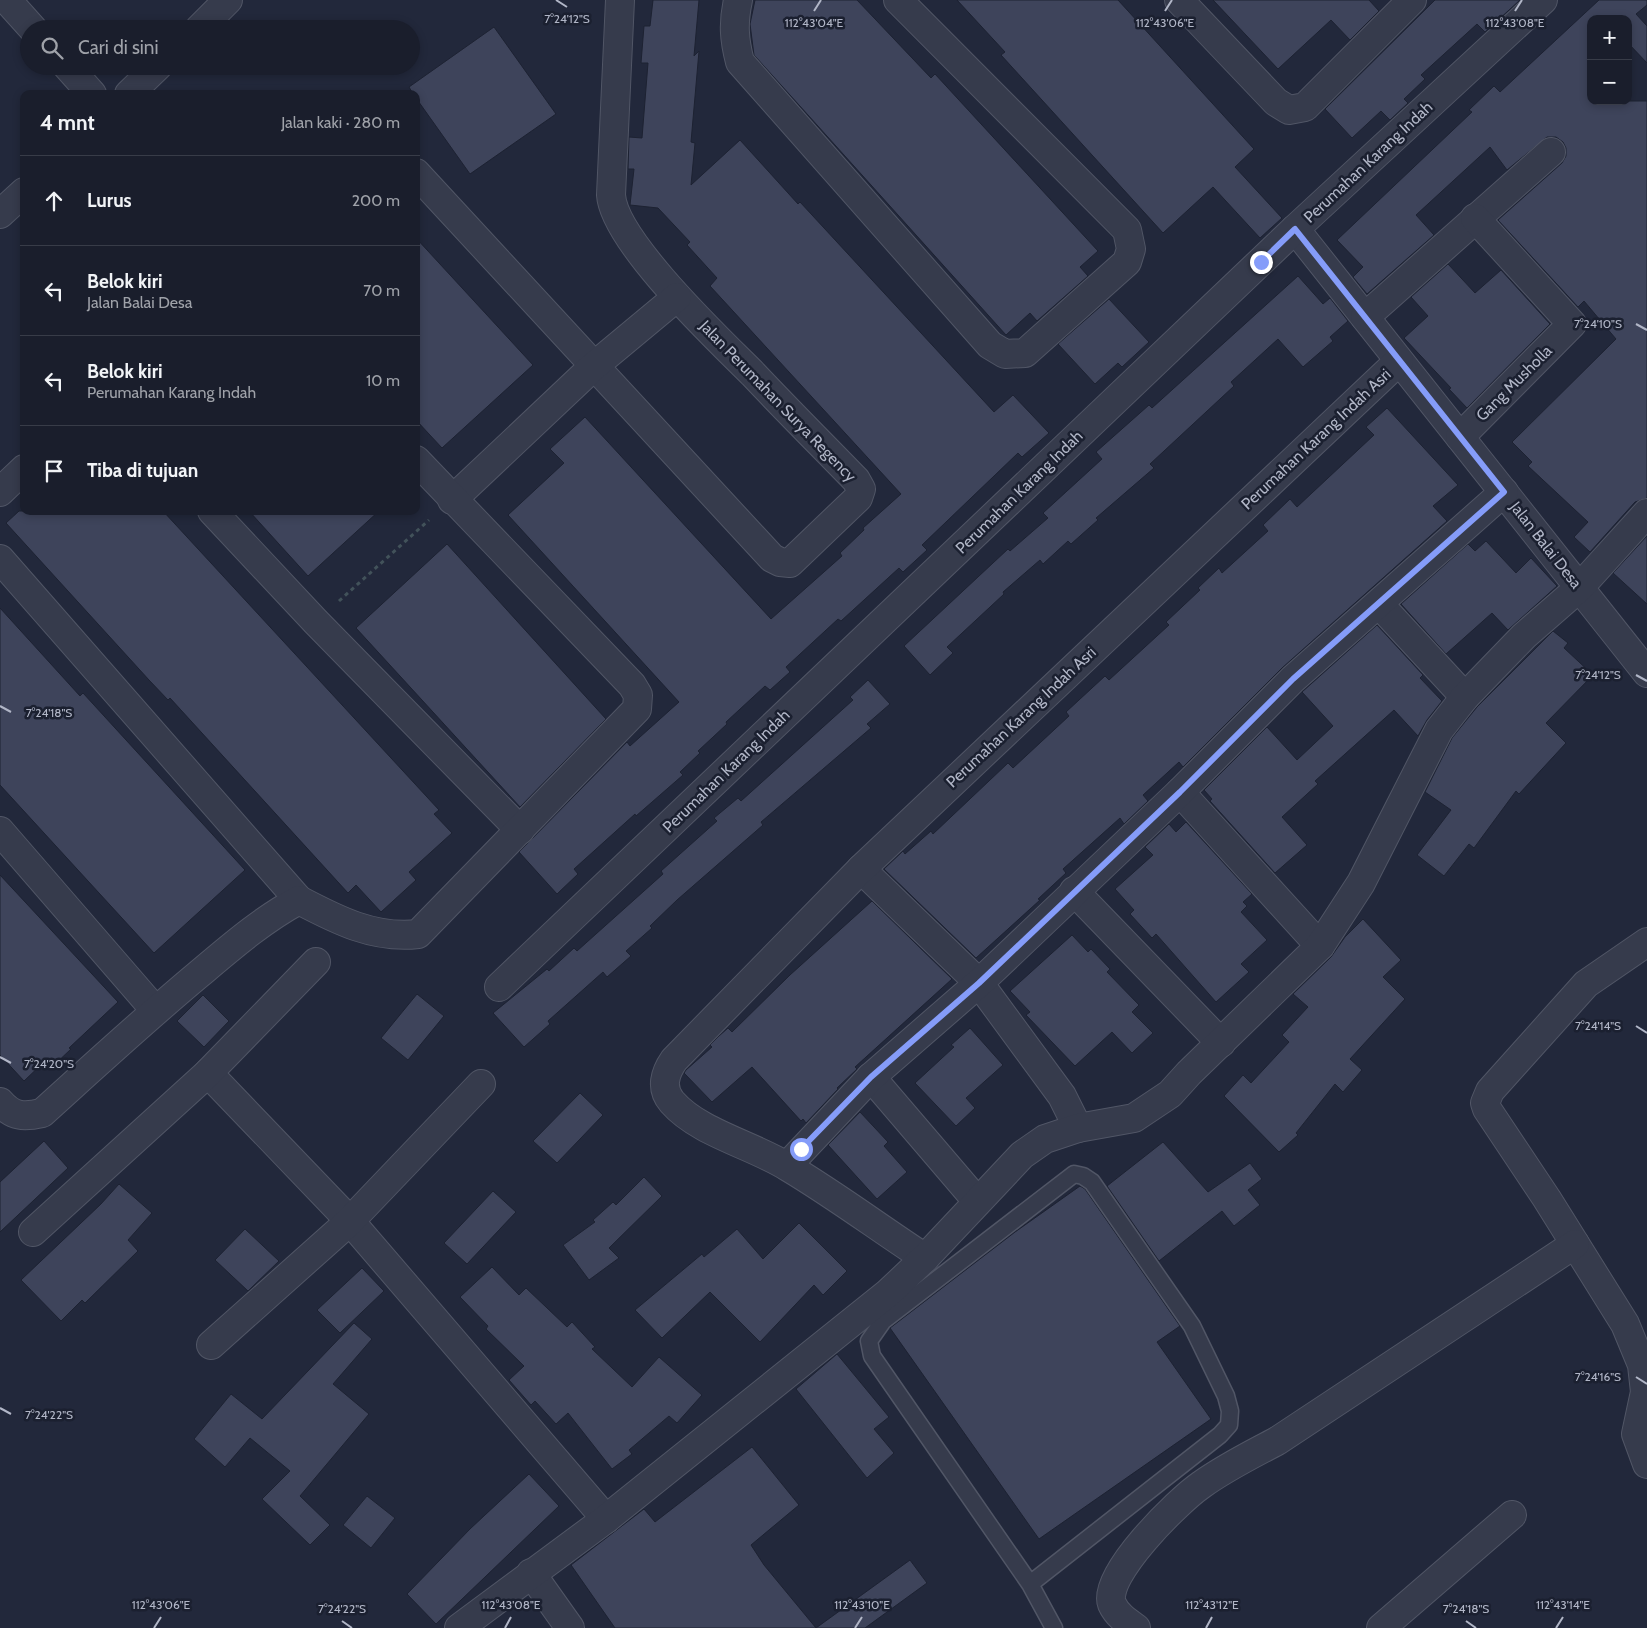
<!DOCTYPE html>
<html lang="id">
<head>
<meta charset="utf-8">
<style>
	:root { --surface:#1a1e2c; --page:#232734; --text:#f1f3f6; --muted:#9fa2a9; --line:#383c48 }
	body { margin:0; font-family:Cabin,sans-serif; background:var(--page); color:var(--text) }
	.controls { position:absolute; right:15px; top:15px; display:grid; overflow:hidden; border-radius:10px; box-shadow:0 2px 8px #0003 }
	.controls button { width:45px; height:45px; display:grid; place-items:center; padding:0; border:0; border-bottom:1px solid var(--line); background:var(--surface); color:var(--text); font:25px sans-serif }
	.stop { position:absolute; width:15px; height:15px; margin:-11px; border:4px solid #859cf9; border-radius:50%; background:#fff }
	.stop.end { background:#859cf9; border-color:#fff; box-shadow:0 1px 5px #0008 }
	.list { margin:0; padding:0; list-style:none }
	h2 { display:flex; justify-content:space-between; align-items:center; height:65px; margin:0; padding:0 20px; font-size:21px }
	h2 small { font-size:16px; font-weight:400; color:var(--muted) }
	.list li { display:grid; grid-template-columns:32px 1fr auto; gap:15px; align-items:center; box-sizing:border-box; height:90px; padding:0 20px; border-top:1px solid var(--line) }
	.list b { display:block; font-size:19px; white-space:nowrap }
	.list p { margin:0; font-size:16px; white-space:nowrap; color:var(--muted) }
	.list em { font-size:16px; font-style:normal; color:var(--muted) }
	.icon { flex:none; width:28px; height:28px; fill:none; stroke:currentColor; stroke-width:2; stroke-linecap:round; stroke-linejoin:round }
	.map { position:relative; flex:none; width:1647px; height:1628px; overflow:hidden }
	.search { position:absolute; background:var(--surface); box-shadow:0 2px 8px #0003; left:20px; top:20px; width:400px; height:55px; display:flex; align-items:center; gap:12px; box-sizing:border-box; padding:0 18px; border-radius:28px; color:var(--muted); font-size:19px }
	.panel { position:absolute; background:var(--surface); box-shadow:0 2px 8px #0003; left:20px; top:90px; width:400px; height:425px; border-radius:10px }
	.map>svg:first-child { display:block }
</style>
</head>
<body>
<div class="map">
<svg width="1647" height="1628" viewBox="0 0 1647 1628">
	<rect width="100%" height="100%" fill="#22283b"/>
	<g fill="#3e445b" stroke="#1d2232">
		<path d="M653,0H699L694,56L699,51L691,142L695,143L691,185L740,140L798,204L800,202L994,412L1013,395L1049,433L1022,457L1018,453L922,545L927,550L903,572L899,568L841,621L838,619L786,667L790,672L770,690L765,686L726,722L727,724L698,751L700,753L680,772L683,775L636,816L635,814L574,869L578,874L557,894L519,852L627,742L630,746L679,702L508,515L564,463L550,449L585,417L771,619L842,556L840,553L864,530L863,528L901,494L710,286L717,278L687,245L690,242L658,208L630,205L634,169H628L629,137L642,138L648,63H641L644,26H650Z"/>
		<path d="M755,0H857L931,78L935,74L1098,251L1080,267L1088,276L1037,321L1030,313L1006,335L754,55L750,24Z"/>
		<path d="M957,0H1118L1254,149L1235,167L1282,218L1260,238L1213,187L1163,233L1001,55L1005,52Z"/>
		<path d="M1213,0H1369L1379,11L1350,40L1331,20L1278,69Z"/>
		<path d="M1435,0H1520L1485,32L1477,24L1421,75L1425,79L1404,99L1408,103L1390,120L1381,111L1352,138L1325,109Z"/>
		<path d="M1599,0H1647V5L1636,14L1647,26V63L1628,43V19H1591V101H1647V498L1635,502L1590,552L1574,537L1588,522L1528,466L1532,462L1512,442L1616,339L1584,301L1578,307L1498,220L1562,163L1566,156V148L1563,142L1556,137H1547L1507,170L1490,147L1416,215L1434,235L1367,294L1353,277L1363,267L1337,240L1472,112L1469,110L1494,86L1500,92Z"/>
		<path d="M494,27L556,114L470,174L416,98V94H413L409,87Z"/>
		<path d="M416,238L533,365L442,448L416,420Z"/>
		<path d="M1448,264L1475,293L1501,270L1550,324L1467,408L1449,389L1451,388L1404,338L1428,316L1411,297Z"/>
		<path d="M1298,276L1323,304L1330,298L1348,321L1330,337L1333,341L1303,367L1278,339L1231,382L1234,386L1150,464L1154,468L1096,518L1098,520L1071,544L1068,541L1043,564L1040,560L1003,592L1004,594L947,647L953,653L930,675L904,646L1008,549L1010,551L1048,518L1043,513L1102,459L1096,452L1149,405L1152,408Z"/>
		<path d="M1109,299L1149,342L1122,367L1118,363L1095,384L1058,344Z"/>
		<path d="M1387,408L1458,485L1433,506L1447,521L1282,668L1183,767L1179,762L1143,795L1148,801L1124,824L1120,818L1063,869L1066,873L1038,899L1040,900L976,958L884,869L903,851L905,854L931,831L933,834L1008,763L1013,768L1069,716L1066,712L1105,676L1109,680L1169,625L1166,622L1200,590L1198,588L1219,568L1222,573L1268,531L1263,525L1290,499L1297,507L1374,435L1366,427Z"/>
		<path d="M19,511H163L439,810L434,814L452,833L409,872L416,880L381,912L356,885L348,893L170,698L168,700L149,680L6,523Z"/>
		<path d="M249,511H379L308,576Z"/>
		<path d="M1647,536V604L1613,573Z"/>
		<path d="M1486,541L1516,573L1531,558L1557,586L1508,630L1492,613L1446,654L1401,604L1468,544L1475,551Z"/>
		<path d="M447,544L606,719L520,807L356,628Z"/>
		<path d="M0,608L80,696L83,693L245,870L154,953L0,785Z"/>
		<path d="M1377,625L1423,675L1420,678L1442,701L1427,720L1418,736L1394,710L1315,781L1318,784L1282,817L1307,845L1275,873L1210,801L1212,799L1204,790L1267,727L1297,760L1333,726L1302,692Z"/>
		<path d="M1553,631L1568,643L1564,648L1593,675L1546,723L1566,743L1519,794L1516,791L1474,848L1469,844L1444,876L1417,855L1451,810L1425,792L1452,738L1477,707Z"/>
		<path d="M868,680L890,704L867,724L871,728L761,822L763,825L677,900L650,926L652,928L626,951L631,956L607,977L603,972L548,1021L550,1024L524,1047L493,1013L547,969L549,971L574,948L577,951L663,874L661,871L717,821L714,818L738,798L741,801L853,700L850,697Z"/>
		<path d="M1186,822L1252,894L1243,902L1247,906L1241,912L1267,940L1241,964L1249,972L1216,1002L1156,934L1152,938L1130,914L1134,910L1115,889L1153,855L1145,847L1169,824L1176,832Z"/>
		<path d="M0,875L118,1002L69,1048L71,1049L51,1068L45,1061L24,1081L0,1055Z"/>
		<path d="M872,901L952,979L855,1067L857,1069L837,1088L838,1089L806,1123L803,1119L801,1121L752,1067L712,1102L684,1073L686,1070L712,1047L710,1045L719,1036L728,1028L732,1032L790,975Z"/>
		<path d="M1363,919L1401,960L1383,977L1405,999L1350,1059L1362,1070L1343,1092L1335,1084L1296,1133L1298,1135L1279,1152L1224,1096L1243,1075L1251,1083L1289,1042L1282,1035L1308,1007L1293,994L1331,957L1345,937Z"/>
		<path d="M1072,935L1088,952L1091,949L1110,969L1107,972L1139,1005L1132,1012L1153,1033L1132,1053L1112,1032L1075,1066L1026,1015L1030,1012L1010,991Z"/>
		<path d="M417,994L444,1016L408,1060L381,1038Z"/>
		<path d="M203,995L229,1021L204,1047L177,1021Z"/>
		<path d="M970,1028L1003,1065L966,1098L975,1108L956,1126L915,1083L954,1047L951,1045Z"/>
		<path d="M580,1093L603,1115L557,1163L533,1141Z"/>
		<path d="M860,1112L888,1142L884,1146L907,1172L877,1199L828,1145Z"/>
		<path d="M44,1141L68,1168L0,1232V1182Z"/>
		<path d="M1163,1142L1208,1192L1250,1163L1262,1179L1248,1190L1260,1205L1234,1226L1222,1211L1159,1261L1107,1186Z"/>
		<path d="M644,1177L662,1196L609,1248L619,1258L589,1280L563,1245L595,1222L593,1220L613,1202L616,1205Z"/>
		<path d="M119,1184L152,1213L128,1240L138,1251L85,1303L82,1300L61,1321L21,1280L101,1204Z"/>
		<path d="M1080,1186L1085,1189L1180,1326L1157,1342L1211,1419L1039,1539L890,1328L1015,1232Z"/>
		<path d="M493,1191L516,1212L467,1264L444,1243Z"/>
		<path d="M799,1223L847,1271L823,1295L814,1285L760,1342L710,1292L662,1338L635,1310L702,1254L704,1257L737,1229L763,1259Z"/>
		<path d="M245,1229L279,1261L248,1291L215,1260Z"/>
		<path d="M492,1267L519,1295L526,1288L567,1327L572,1322L595,1347L592,1349L632,1387L659,1357L702,1395L677,1423L669,1416L629,1450L632,1454L612,1469L568,1413L556,1424L535,1401L531,1405L509,1380L524,1366L486,1329L488,1326L460,1297Z"/>
		<path d="M362,1268L384,1291L340,1333L317,1310Z"/>
		<path d="M354,1323L372,1339L333,1384L369,1414L300,1496L330,1525L310,1545L262,1499L290,1471L250,1438L225,1467L194,1439L231,1394L262,1419Z"/>
		<path d="M837,1354L889,1417L874,1429L894,1453L867,1478L796,1389Z"/>
		<path d="M752,1447L799,1505L751,1545L764,1565L816,1628L910,1560L927,1583L865,1628H615L571,1565L644,1509L655,1522Z"/>
		<path d="M529,1474L559,1506L436,1624L407,1594L470,1529Z"/>
		<path d="M367,1496L395,1518L371,1548L343,1525Z"/>
	</g>
	<g fill="none" stroke-linecap="round" stroke-linejoin="round">
		<g stroke="#515666" stroke-width="19">
			<path id="service" d="M1030,1584L1220,1435L1229,1425L1230,1411L1226,1396L1192,1326L1092,1182L1083,1176L1074,1174L883,1321L869,1341L872,1356L1030,1584L1054,1628"/>
		</g>
		<g stroke="#515666" stroke-width="30">
			<g id="minor">
				<path d="M7,0L33,29"/>
				<path d="M738,0C733,23 734,39 740,62L990,345L1005,354L1025,353L1127,262L1131,249L1127,230L898,0"/>
				<path d="M1179,0L1276,102L1289,110L1305,107L1412,0"/>
				<path d="M199,29L228,0"/>
				<path d="M67,66L92,94"/>
				<path d="M129,94L158,66"/>
				<path d="M416,173L772,558L780,562L790,563L858,498L861,489L856,480C822,445 787,410 753,374C718,339 614,241 611,195L620,0"/>
				<path d="M0,214L24,192"/>
				<path d="M1295,229L1647,673"/>
				<path d="M1365,317L1551,152"/>
				<path d="M1460,437L1572,324L1475,218"/>
				<path d="M0,492L24,469"/>
				<path d="M452,500L594,366L677,297"/>
				<path d="M212,511L316,622L520,830"/>
				<path d="M0,559L299,900"/>
				<path d="M1379,604L1465,697"/>
				<path d="M1180,792L1320,946"/>
				<path d="M0,831L155,1010"/>
				<path d="M861,869L979,983L1062,1096L1078,1128"/>
				<path d="M1074,891L1221,1043"/>
				<path d="M1647,942L1586,984L1490,1091L1485,1103L1487,1109L1547,1199L1625,1324L1642,1365L1645,1392L1636,1434L1647,1464"/>
				<path d="M499,987L1295,229L1543,0"/>
				<path d="M208,1073L350,1221L606,1519"/>
				<path d="M871,1077L977,1201"/>
				<path d="M0,1102C13,1117 24,1117 42,1113C94,1066 145,1019 199,974C231,947 262,920 299,900C337,920 374,939 418,934L637,709L638,695L632,685L416,460"/>
				<path d="M787,1166L871,1077L979,983L1180,792L1293,679L1504,492"/>
				<path d="M33,1232L208,1073L316,962"/>
				<path d="M925,1258C879,1228 835,1195 788,1167C753,1145 699,1133 672,1102C660,1088 665,1073 674,1060L861,869L1399,361"/>
				<path d="M211,1345L350,1221L481,1084"/>
				<path d="M531,1573L570,1628"/>
				<path d="M459,1628L606,1519L888,1293L925,1258L1022,1155L1045,1139L1078,1128L1134,1118L1170,1094L1189,1073L1320,946L1361,883L1439,730L1465,697L1524,636L1579,588L1647,513"/>
				<path d="M1136,1628C1126,1621 1117,1615 1112,1604C1101,1576 1179,1500 1201,1485C1226,1467 1251,1455 1277,1441L1575,1244"/>
				<path d="M1381,1628L1512,1515"/>
			</g>
		</g>
		<path stroke="#42525a" stroke-width="3" stroke-dasharray="4 4" stroke-linecap="butt" d="M339,601L429,520"/>
		<use href="#service" stroke="#363b4c" stroke-width="16"/>
		<use href="#minor" stroke="#363b4c" stroke-width="28"/>
	</g>
	<g fill="none" stroke-linecap="round" stroke-linejoin="round">
		<path stroke="#859cf9" stroke-width="6" d="M801,1149L871,1077L979,983L1180,792L1293,679L1504,492L1295,229L1261,262"/>
	</g>
	<path fill="none" stroke="#b1b6c7" stroke-width="2" d="M556,0L567,7M814,11L821,0M1165,11L1172,0M1515,11L1522,0M1636,324L1647,330M1636,675L1647,681M0,706L11,712M1636,1026L1647,1033M0,1057L11,1063M1636,1377L1647,1384M0,1408L11,1414M342,1621L352,1628M1466,1621L1476,1628M154,1628L161,1617M505,1628L511,1617M855,1628L862,1617M1206,1628L1212,1617M1556,1628L1563,1617"/>
	<g text-anchor="middle" dominant-baseline="central" stroke-width="5" stroke-linejoin="round" paint-order="stroke">
		<g font-size="16" fill="#b1b6c7" stroke="#1b2030">
			<text transform="translate(1368 162) rotate(-43)">Perumahan Karang Indah</text>
			<text transform="translate(1514 383) rotate(-45)">Gang Musholla</text>
			<text transform="translate(778 401) rotate(46)">Jalan Perumahan Surya Regency</text>
			<text transform="translate(1316 439) rotate(-43)">Perumahan Karang Indah Asri</text>
			<text transform="translate(1019 492) rotate(-44)">Perumahan Karang Indah</text>
			<text transform="translate(1546 545) rotate(52)">Jalan Balai Desa</text>
			<text transform="translate(1021 717) rotate(-43)">Perumahan Karang Indah Asri</text>
			<text transform="translate(726 771) rotate(-44)">Perumahan Karang Indah</text>
		</g>
	</g>
	<g font-size="12" text-anchor="middle" fill="#b1b6c7" stroke="#1b2030" stroke-width="5" stroke-linejoin="round" paint-order="stroke">
		<text x="567" y="23">7°24'12"S</text>
		<text x="814" y="27">112°43'04"E</text>
		<text x="1165" y="27">112°43'06"E</text>
		<text x="1515" y="27">112°43'08"E</text>
		<text x="1598" y="328">7°24'10"S</text>
		<text x="1598" y="679">7°24'12"S</text>
		<text x="49" y="717">7°24'18"S</text>
		<text x="1598" y="1030">7°24'14"S</text>
		<text x="49" y="1068">7°24'20"S</text>
		<text x="1598" y="1381">7°24'16"S</text>
		<text x="49" y="1419">7°24'22"S</text>
		<text x="161" y="1609">112°43'06"E</text>
		<text x="511" y="1609">112°43'08"E</text>
		<text x="862" y="1609">112°43'10"E</text>
		<text x="1212" y="1609">112°43'12"E</text>
		<text x="1563" y="1609">112°43'14"E</text>
		<text x="342" y="1613">7°24'22"S</text>
		<text x="1466" y="1613">7°24'18"S</text>
	</g>
</svg>
<div class="controls">
<button>+</button>
<button>−</button>
</div>
<div class="stop" style="left:801px;top:1149px"></div>
<div class="stop end" style="left:1261px;top:262px"></div>
<div class="search"><svg class="icon" aria-label="search" viewBox="0 0 24 24"><circle cx="10" cy="10" r="6"/><path d="M15 15l6 6"/></svg>Cari di sini</div>
<section class="panel">
<h2>4 mnt<small>Jalan kaki · 280 m</small></h2>
<ul class="list">
<li><svg class="icon" aria-label="ahead" viewBox="0 0 24 24"><path d="M12 20V5M6 11l6-6 6 6"/></svg><div><b>Lurus</b></div><em>200 m</em></li>
<li><svg class="icon" aria-label="left" viewBox="0 0 24 24"><path d="M17 20v-9H6M10 6l-5 5 5 5"/></svg><div><b>Belok kiri</b><p>Jalan Balai Desa</p></div><em>70 m</em></li>
<li><svg class="icon" aria-label="left" viewBox="0 0 24 24"><path d="M17 20v-9H6M10 6l-5 5 5 5"/></svg><div><b>Belok kiri</b><p>Perumahan Karang Indah</p></div><em>10 m</em></li>
<li><svg class="icon" aria-label="arrive" viewBox="0 0 24 24"><path d="M6 21V4h12l-3 4 3 4H6"/></svg><div><b>Tiba di tujuan</b></div></li>
</ul>
</section>
</div>
</body>
</html>
